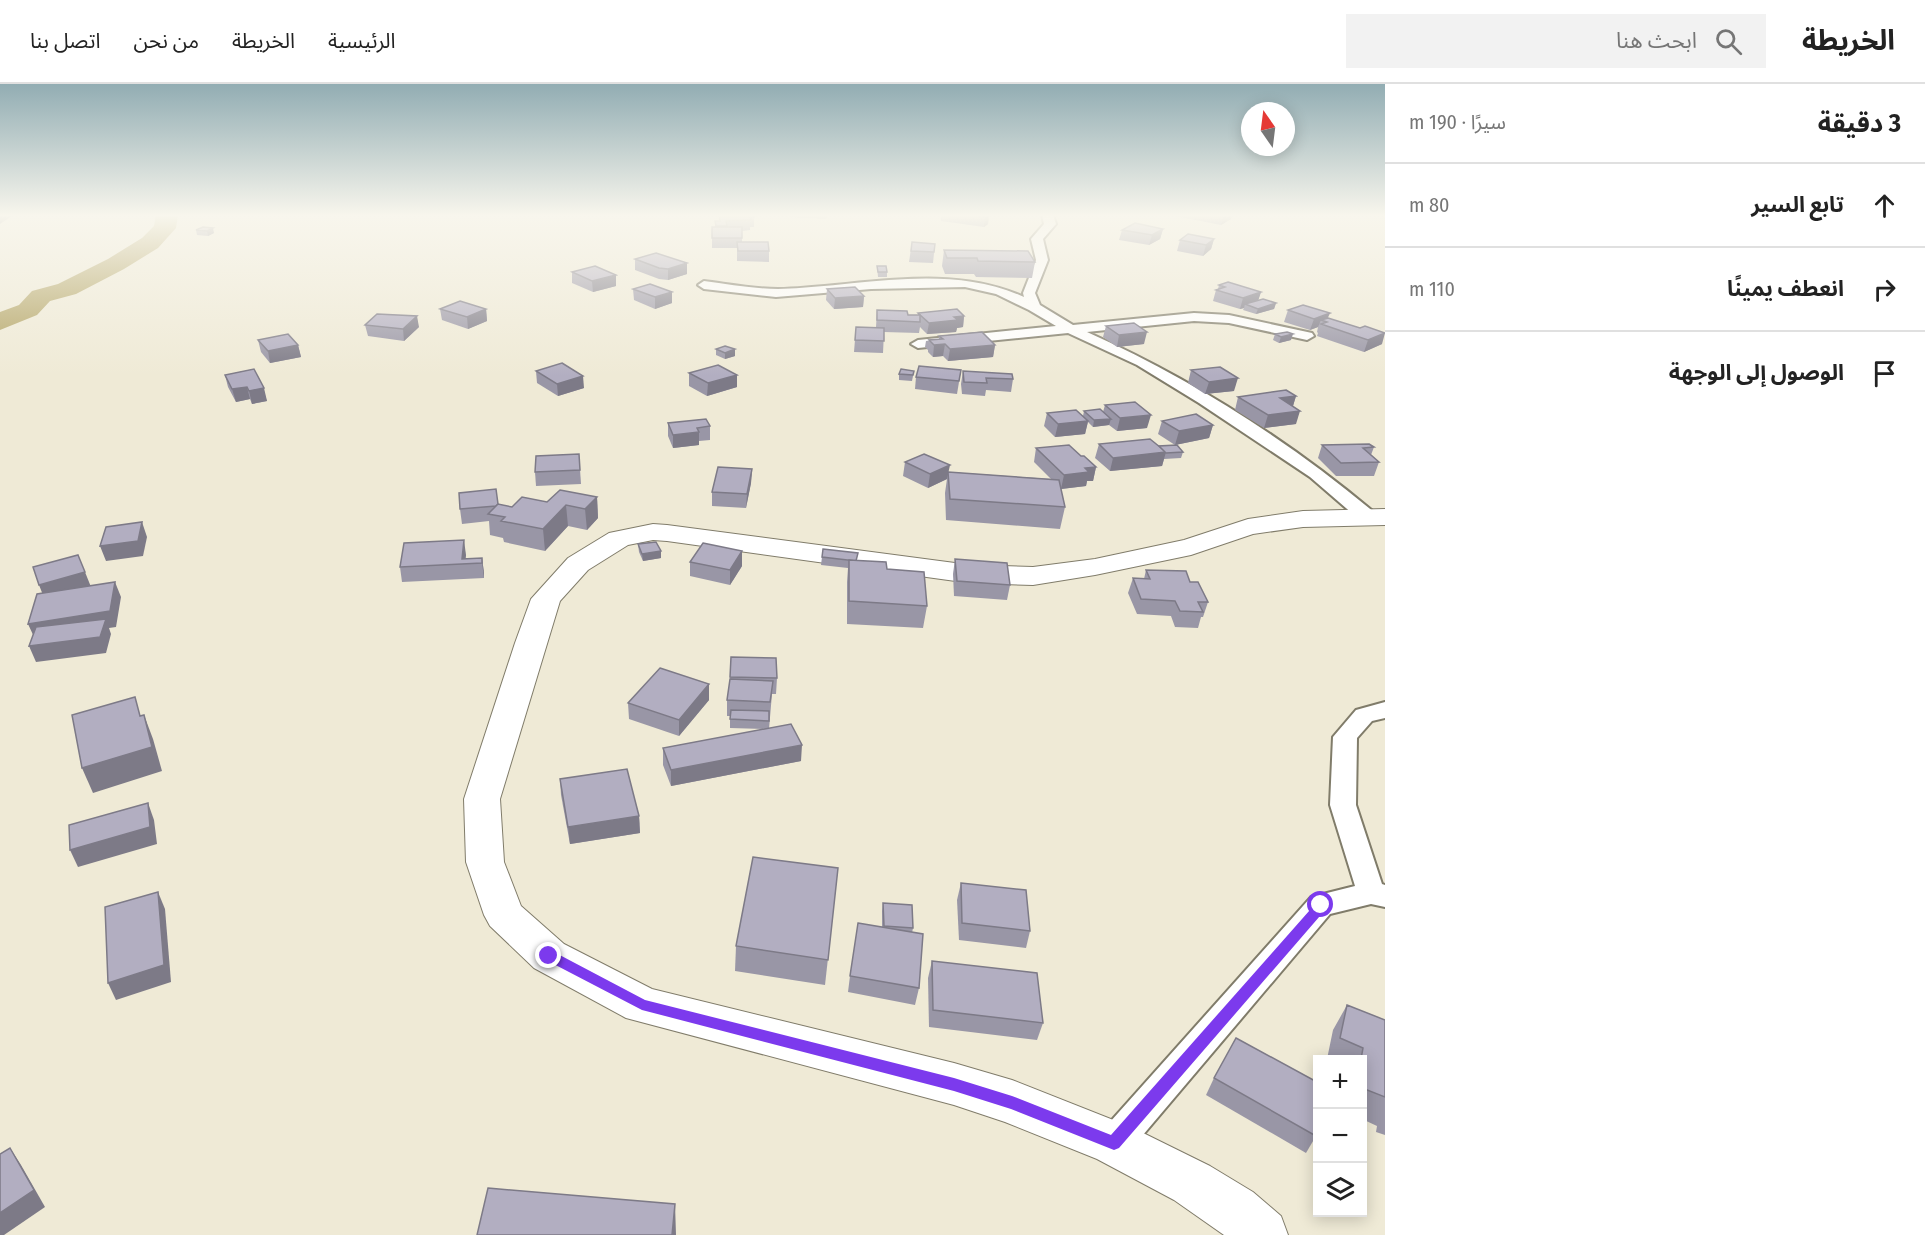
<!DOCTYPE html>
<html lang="ar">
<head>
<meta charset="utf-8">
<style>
	:root { --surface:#fff; --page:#f2f2f2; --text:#222; --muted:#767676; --line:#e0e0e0 }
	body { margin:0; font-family:"Fira Sans Condensed","Noto Sans Arabic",sans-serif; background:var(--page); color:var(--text); direction:rtl }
	.controls { position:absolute; right:18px; bottom:18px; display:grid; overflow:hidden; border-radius:0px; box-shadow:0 3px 15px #0003 }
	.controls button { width:54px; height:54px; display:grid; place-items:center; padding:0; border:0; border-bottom:2px solid var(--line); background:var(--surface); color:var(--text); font:30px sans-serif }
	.compass { position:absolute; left:1241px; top:18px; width:54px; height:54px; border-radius:50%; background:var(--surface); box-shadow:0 3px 15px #0003; rotate:346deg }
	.stop { position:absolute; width:18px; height:18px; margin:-14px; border:4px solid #7c3aed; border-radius:50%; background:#fff }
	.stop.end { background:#7c3aed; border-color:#fff; box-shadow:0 2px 6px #0008 }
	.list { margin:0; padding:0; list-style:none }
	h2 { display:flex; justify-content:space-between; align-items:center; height:78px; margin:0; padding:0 24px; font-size:26px }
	h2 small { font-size:20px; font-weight:400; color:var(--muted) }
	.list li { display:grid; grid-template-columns:39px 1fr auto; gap:18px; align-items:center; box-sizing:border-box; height:84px; padding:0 24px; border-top:2px solid var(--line) }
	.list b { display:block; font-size:22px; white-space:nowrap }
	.list em { font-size:20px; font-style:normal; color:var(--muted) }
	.icon { flex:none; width:33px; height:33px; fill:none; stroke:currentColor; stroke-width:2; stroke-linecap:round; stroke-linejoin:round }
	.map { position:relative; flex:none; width:1385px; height:1151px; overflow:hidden; direction:ltr }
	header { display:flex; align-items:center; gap:36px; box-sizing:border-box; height:84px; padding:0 30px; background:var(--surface); border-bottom:2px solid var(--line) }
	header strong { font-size:28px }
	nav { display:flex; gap:33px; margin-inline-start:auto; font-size:21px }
	.search { width:420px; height:54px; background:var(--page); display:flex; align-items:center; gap:15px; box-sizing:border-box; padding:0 21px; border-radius:0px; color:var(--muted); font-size:22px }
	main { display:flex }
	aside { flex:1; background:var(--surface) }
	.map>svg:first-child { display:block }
</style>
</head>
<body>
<header>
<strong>الخريطة</strong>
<div class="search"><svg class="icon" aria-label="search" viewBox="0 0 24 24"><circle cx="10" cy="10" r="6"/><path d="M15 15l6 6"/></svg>ابحث هنا</div>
<nav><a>الرئيسية</a><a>الخريطة</a><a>من نحن</a><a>اتصل بنا</a></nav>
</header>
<main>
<aside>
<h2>3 دقيقة<small>سيرًا · 190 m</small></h2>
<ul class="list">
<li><svg class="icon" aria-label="ahead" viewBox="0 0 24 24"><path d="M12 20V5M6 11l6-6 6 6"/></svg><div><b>تابع السير</b></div><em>80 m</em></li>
<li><svg class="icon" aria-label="right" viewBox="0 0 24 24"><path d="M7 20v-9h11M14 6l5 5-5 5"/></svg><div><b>انعطف يمينًا</b></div><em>110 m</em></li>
<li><svg class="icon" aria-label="arrive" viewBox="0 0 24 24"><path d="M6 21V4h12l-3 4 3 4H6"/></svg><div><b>الوصول إلى الوجهة</b></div></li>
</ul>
</aside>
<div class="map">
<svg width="1385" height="1151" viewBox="0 0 1385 1151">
	<rect width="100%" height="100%" fill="#efead6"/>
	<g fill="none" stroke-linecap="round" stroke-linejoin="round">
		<path fill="#b2a363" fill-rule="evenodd" d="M156,131H178L176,144L158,164L124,185L76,210L50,217L37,231L0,246V228L19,221L32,207L58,200L108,175L142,154L154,142Z"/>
		<g stroke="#807c6a" stroke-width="4">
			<g id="street">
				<path d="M1042,131H1053L1056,140L1043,155L1048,176L1035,209L1040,221L1073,241L1194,229L1229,231L1312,249L1314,252L1307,256L1229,239L1194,237L1087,248C1190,294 1288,356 1375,429L1377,433L1375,437H1361L1310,393L1199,319L1137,281L1068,249L918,264L911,260L918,256L1056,242L1029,226L996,210L965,203L871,205L776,213L704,205L698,201L704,197C728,200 754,205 778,205C859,203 947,178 1024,213L1023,209L1036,176L1031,155L1044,140Z"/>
				<path d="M1385,618V634L1372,637L1357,654L1356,721L1382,800L1385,801V823L1371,820L1330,830L1126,1071L1114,1075L1102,1071L1096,1059L1102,1047L1311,813L1355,802L1330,721L1333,653L1356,626Z"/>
			</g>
		</g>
		<g stroke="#807c6a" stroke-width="2">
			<path id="secondary" d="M1385,425V441L1303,443L1253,450L1191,471L1095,491L1033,501L970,499L667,457L653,456L628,461L588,486L560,517L500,715L504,778L521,822L564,860L652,905L954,979L1012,996L1131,1043L1210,1082L1253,1108L1281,1132L1288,1151H1224L1174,1116L1097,1075L1005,1038L954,1021L626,934L534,884L490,842L484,831L466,778L464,715L515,559L531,515L568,474L609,449L653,440L667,441L970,481L1033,483L1095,475L1184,456L1248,435L1303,427Z"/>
		</g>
		<use href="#street" fill="#fff" fill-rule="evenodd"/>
		<use href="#secondary" fill="#fff" fill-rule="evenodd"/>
	</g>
	<g fill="#9996a6">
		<path d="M717,131H754V143H750V146L742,147V158L769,167V178L737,177V164H712V143H715V137H719V132Z"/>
		<path d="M789,131H827L826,135L789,133Z"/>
		<path d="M941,131H989L988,140L984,143L941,137Z"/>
		<path d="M1175,131H1232L1231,135L1221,141L1175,132Z"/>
		<path d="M203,143L214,149L208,152L197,151L196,146Z"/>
		<path d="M1163,145L1160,155L1149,161L1119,156L1122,146Z"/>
		<path d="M1214,155L1211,165L1203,172L1177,167L1180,156Z"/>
		<path d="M912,158L935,160L933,179L909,178Z"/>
		<path d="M944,166L1035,178L1032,194L976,193L974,190H945L942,182Z"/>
		<path d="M635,175L687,190L668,196L659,195L635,186Z"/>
		<path d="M877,182L887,188V193H878Z"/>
		<path d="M572,188L616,202L593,208L572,199Z"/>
		<path d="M1219,201L1261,208L1258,216L1276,219L1274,225L1256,230L1243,226L1244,224L1240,225L1213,217L1216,206L1218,205Z"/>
		<path d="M633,205L672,219L655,225L634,216Z"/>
		<path d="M827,205L864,212L863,223L834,225L826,216Z"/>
		<path d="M440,225H486L487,237L468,245L442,236Z"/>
		<path d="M877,226L908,231H918V229L964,232L963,243L957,244L956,248L927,250L920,243L919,249L884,248L883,269L854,268L856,243H876Z"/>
		<path d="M1288,226L1328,234L1382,260L1364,268L1317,252L1318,249L1317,248L1318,243L1310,246L1284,238Z"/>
		<path d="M365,241L419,243L404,257L368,252Z"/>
		<path d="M1106,242L1144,260L1117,263L1103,253Z"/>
		<path d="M1275,250L1291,256L1279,259L1273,256Z"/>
		<path d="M939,252L995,261L993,273L948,277L943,272L933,273L928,268V266L925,263L926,257L939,255Z"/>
		<path d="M258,256L298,261L301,273L270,279L261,268Z"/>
		<path d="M716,265L735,272L725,275L716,271Z"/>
		<path d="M254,285L267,317L252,320L250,315L236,318L228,303L225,291Z"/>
		<path d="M961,286L957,310L915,305L916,293Z"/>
		<path d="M1191,286L1234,307L1205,310L1188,299Z"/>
		<path d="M536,287L584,304L558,312L537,299Z"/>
		<path d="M914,287L912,297L899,296V290Z"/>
		<path d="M963,287L1013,295L1011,308L986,306L985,312L962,310L961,300Z"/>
		<path d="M689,289L737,303L707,312L689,302Z"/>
		<path d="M1296,312L1293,322L1296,340L1264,344L1235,326L1238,313Z"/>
		<path d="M1105,321L1147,344L1117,347L1109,341L1093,343L1088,338L1085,350L1055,353L1044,342L1047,329L1083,332L1084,327L1103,328Z"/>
		<path d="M1162,337L1213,341L1209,354L1175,361L1158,350Z"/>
		<path d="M668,339L710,342V356L699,357V361L673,364L668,352Z"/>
		<path d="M1099,360L1159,362L1183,368L1181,374L1164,375L1162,382L1110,387L1095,374Z"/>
		<path d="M1322,361L1374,363L1371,371L1379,378L1374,392H1336L1318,374Z"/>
		<path d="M1036,364L1081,372L1096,383L1093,397H1087L1086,402L1061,405L1065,423L1060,445L946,436L945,409L947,395L928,404L903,392L905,378L949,388L1051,395L1034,378Z"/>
		<path d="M579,370L581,400L536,402L535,388Z"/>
		<path d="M752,385L751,399L746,424L712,422V408Z"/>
		<path d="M597,413L598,434L587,446L568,442L545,467L504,458L503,454L490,451L489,437L462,440L460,425L498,420L512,423Z"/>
		<path d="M638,460L661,467V474L643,477L639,468Z"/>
		<path d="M742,467V482L730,501L690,492V478Z"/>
		<path d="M466,471L465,475L482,474L484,489V494L402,498L400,483Z"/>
		<path d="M822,473L857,477L887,485L927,522L923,544L847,540V498L848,484L821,481Z"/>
		<path d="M955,475L1010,501L1007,516L954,512L953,490Z"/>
		<path d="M1146,486L1190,498L1208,518L1203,533H1201L1198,544L1175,543L1171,532L1137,530L1128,509L1133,494L1144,495Z"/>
		<path d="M731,573L777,594L776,610H772L769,645L801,677L671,702L663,681V664L767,645L730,644V632H727V616L730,596Z"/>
		<path d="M709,616L679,652L629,635L628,619Z"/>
		<path d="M560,695L639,732L640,749L570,760L561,711Z"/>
		<path d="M838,784L825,901L735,887L736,862Z"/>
		<path d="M961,799L1030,847L1026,864L959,856L957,816Z"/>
		<path d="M883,819L913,844L912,849L919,904L915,921L848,908L850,892L882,843V827Z"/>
		<path d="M932,877L1043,939L1037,956L929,943L928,894Z"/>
		<path d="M1347,921L1385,936V1051L1376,1048L1377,1042L1362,1035V975H1327L1333,946Z"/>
		<path d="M1214,994L1316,1052L1306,1069L1206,1011Z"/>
	</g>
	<g fill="#7d7a87">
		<path d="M0,131H13L0,140Z"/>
		<path d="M988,131H989L988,140L984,143L985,133Z"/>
		<path d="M1224,131H1232L1231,135L1221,141Z"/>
		<path d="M213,144L214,149L208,152L207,147Z"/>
		<path d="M1163,145L1160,155L1149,161L1152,151Z"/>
		<path d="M1214,155L1211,165L1203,172L1206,161Z"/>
		<path d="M687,179V190L668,196V185Z"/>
		<path d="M616,191V202L593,208L592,197Z"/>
		<path d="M672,208V219L655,225V213Z"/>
		<path d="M1261,208L1257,220H1245L1244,224L1240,225L1243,214Z"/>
		<path d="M864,212L863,223L834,225L835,214Z"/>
		<path d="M1276,219L1274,225L1256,230L1258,225Z"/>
		<path d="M486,225L487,237L468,245L467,233Z"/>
		<path d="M1330,229L1326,238L1321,236L1318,243L1310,246L1314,235Z"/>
		<path d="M417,232L419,243L404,257L403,245Z"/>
		<path d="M964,232L963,243L957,244L956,248L927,250L929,239L954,233Z"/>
		<path d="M1147,248L1144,260L1117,263L1119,251Z"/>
		<path d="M1385,249L1382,260L1364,268L1368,256Z"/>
		<path d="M1293,250L1291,256L1279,259L1281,253Z"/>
		<path d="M945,260L943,272L933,273L934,261Z"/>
		<path d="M298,261L301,273L270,279L268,267Z"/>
		<path d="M995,261L993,273L948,277L950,265Z"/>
		<path d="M735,265V272L725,275V269Z"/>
		<path d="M737,291V303L707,312L708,299Z"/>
		<path d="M583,292L584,304L558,312L557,300Z"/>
		<path d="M1238,294L1234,307L1205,310L1209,298Z"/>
		<path d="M247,303L250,315L236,318L232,305Z"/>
		<path d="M264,304L267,317L252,320L249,307Z"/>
		<path d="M1296,312L1292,325L1280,314Z"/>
		<path d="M1300,327L1296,340L1264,344L1268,331Z"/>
		<path d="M1151,331L1147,344L1117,347L1120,334Z"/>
		<path d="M1111,335L1109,341L1093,343L1094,336Z"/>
		<path d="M1088,337L1085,350L1055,353L1058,340Z"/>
		<path d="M1213,341L1209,354L1175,361L1179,347Z"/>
		<path d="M699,348V361L673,364V351Z"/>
		<path d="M1166,368L1162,382L1110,387L1113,374Z"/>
		<path d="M950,381L947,395L928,404L930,390Z"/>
		<path d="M1096,383L1093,397H1087L1086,402L1061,405L1064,391L1085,384Z"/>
		<path d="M752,385L751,399L746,424L747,410Z"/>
		<path d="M597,413L598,434L587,446L585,425Z"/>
		<path d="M566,421L568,442L545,467L543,445Z"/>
		<path d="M142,438L147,453L143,472L106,477L100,462Z"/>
		<path d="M464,456L466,471L465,480L462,475Z"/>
		<path d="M661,467V474L643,477L642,470Z"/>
		<path d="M742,467V482L730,501V486Z"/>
		<path d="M482,474L484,489V494L482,479Z"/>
		<path d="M85,488L91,503L45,516L39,501Z"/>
		<path d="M115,498L121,513L116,543L109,544L111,550L106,569L36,578L29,562L35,555L28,540Z"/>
		<path d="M709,600V616L679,652V636Z"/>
		<path d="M144,631L153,655L162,687L93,709L82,684Z"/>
		<path d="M802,661L801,677L671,702V686Z"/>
		<path d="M148,719L154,736L157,760L78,783L70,766Z"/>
		<path d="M639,732L640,749L570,760L568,743Z"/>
		<path d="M158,808L165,825L171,898L116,916L108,899Z"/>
		<path d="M10,1064L21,1081L45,1123L4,1151H0V1129Z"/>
		<path d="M675,1120L676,1151H672Z"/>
	</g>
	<g fill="#b2aec1" stroke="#7d7a87" stroke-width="1.5">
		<path d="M719,131H754V133H750L751,136L726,137L727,142H716L715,137H720Z"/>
		<path d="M970,131H988L985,133Z"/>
		<path d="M1135,139L1163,145L1152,151L1122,146Z"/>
		<path d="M203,143L213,144L207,147L196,146Z"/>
		<rect x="712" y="143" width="30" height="11"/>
		<path d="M1188,150L1214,155L1206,161L1180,156Z"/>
		<path d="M737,158H768L769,167H738Z"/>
		<path d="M912,158L935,160L934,168L911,167Z"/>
		<path d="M944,166L1028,167L1035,178L978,177L977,174H947Z"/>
		<path d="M656,169L687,179L668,185L659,184L635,175Z"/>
		<path d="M595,182L616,191L592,197L572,188Z"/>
		<path d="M877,182H886L887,188H878Z"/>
		<path d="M1228,198L1261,208L1243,214L1216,206L1225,203L1219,201Z"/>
		<path d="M650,200L672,208L655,213L633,205Z"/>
		<path d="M855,203L864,212L835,214L827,205Z"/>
		<path d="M1263,215L1276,219L1258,225L1245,220Z"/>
		<path d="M460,217L486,225L467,233L440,225Z"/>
		<path d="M1303,221L1330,229L1314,235L1288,226Z"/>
		<path d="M957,225L964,232L954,233L958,236L929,239L918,229Z"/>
		<path d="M877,226L907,227L908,231H920V238L877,236Z"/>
		<path d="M377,230L417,232L403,245L365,241Z"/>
		<path d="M1328,234L1360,244L1365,242L1385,249L1368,256L1321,240L1327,238L1321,236Z"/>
		<path d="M1134,239L1147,248L1119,251L1106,242Z"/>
		<path d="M856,243L884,244V257L855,256Z"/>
		<path d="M982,248L995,261L950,265L945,260L934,261L929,256L943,255L939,252Z"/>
		<path d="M1287,248L1293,250L1281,253L1275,250Z"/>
		<path d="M288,250L298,261L268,267L258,256Z"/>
		<path d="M725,262L735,265L725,269L716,265Z"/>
		<path d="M562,279L583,292L557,300L536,287Z"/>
		<path d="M718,281L737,291L708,299L689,289Z"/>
		<path d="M919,282L961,286L959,297L916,293Z"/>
		<path d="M1220,283L1238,294L1209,298L1191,286Z"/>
		<path d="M254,285L264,304L249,307L247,303L232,305L225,291Z"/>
		<path d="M901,285L914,287L913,291L899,290Z"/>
		<path d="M963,287L1012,290L1013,295L986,294L987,299L964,298Z"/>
		<path d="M1286,306L1296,312L1280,314L1300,327L1268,331L1238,313Z"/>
		<path d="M1135,318L1151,331L1120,334L1105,321Z"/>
		<path d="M1100,325L1111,335L1094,336L1084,327Z"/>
		<path d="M1076,326L1088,337L1058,340L1047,329Z"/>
		<path d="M1196,330L1213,341L1179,347L1162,337Z"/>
		<path d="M706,335L710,342L697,344L699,348L673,351L668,339Z"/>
		<path d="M1150,355L1166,368L1113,374L1099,360Z"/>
		<path d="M1369,360L1374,363L1363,364L1379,378L1341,379L1322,361Z"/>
		<path d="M1069,361L1081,372H1084L1096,383L1085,384L1089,388L1064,391L1036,364Z"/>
		<path d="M1177,361L1183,368L1166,369L1159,362Z"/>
		<path d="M579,370L580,386L535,388L536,372Z"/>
		<path d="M924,370L950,381L930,390L905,378Z"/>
		<path d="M718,383L752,385L747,410L712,408Z"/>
		<path d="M948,388L1059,396L1065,423L950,415Z"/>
		<path d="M496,405L498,420L496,422L460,425L459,409Z"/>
		<path d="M560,406L597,413L585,425L566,421L543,445L501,437L505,433L488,430L498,420L512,423L522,413L547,418Z"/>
		<path d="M142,438L138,457L100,462L106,443Z"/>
		<path d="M464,456L462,475L482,474V479L400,483L404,459Z"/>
		<path d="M656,458L661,467L642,470L638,460Z"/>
		<path d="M703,459L742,467L730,486L690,478Z"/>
		<path d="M823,465L858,469L856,477L822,473Z"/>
		<path d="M78,471L85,488L39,501L33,483Z"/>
		<path d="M955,475L1007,479L1010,501L957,497Z"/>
		<path d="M849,476L886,478L887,485L924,488L927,522L849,517Z"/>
		<path d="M1146,486L1186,487L1190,498H1198L1208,518H1198L1203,528L1180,527L1175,517L1141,515L1133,494L1150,495Z"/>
		<path d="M115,498L110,527L28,540L37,510Z"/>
		<path d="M106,535L100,553L29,562L36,543Z"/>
		<path d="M731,573L776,574L777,594L730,593Z"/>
		<path d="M660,584L709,600L679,636L628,619Z"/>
		<path d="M730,595L773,597L770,618L727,616Z"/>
		<path d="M135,613L140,632L144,631L152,663L82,684L72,631Z"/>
		<path d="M731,626L769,627V637L730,635Z"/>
		<path d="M791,640L802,661L671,686L663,664Z"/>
		<path d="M627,685L639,732L568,743L560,695Z"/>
		<path d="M148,719L150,743L70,766L69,741Z"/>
		<path d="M753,773L838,784L828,876L736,862Z"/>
		<path d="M961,799L1026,806L1030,847L962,839Z"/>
		<path d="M158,808L164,881L108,899L105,823Z"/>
		<path d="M883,819L912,821L913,844L884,842Z"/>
		<path d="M858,839L923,850L919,904L850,892Z"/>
		<path d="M932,877L1037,889L1043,939L933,926Z"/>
		<path d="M1347,921L1385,936V1013L1362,1004V975H1361L1363,964L1340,954Z"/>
		<path d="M1236,954L1317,998V1048L1316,1052L1214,994Z"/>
		<path d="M10,1064L34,1106L0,1129V1070Z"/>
		<path d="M488,1104L675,1120L672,1151H477Z"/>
	</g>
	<linearGradient id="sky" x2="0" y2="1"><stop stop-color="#92adb3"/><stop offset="0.45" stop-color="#f8f6ed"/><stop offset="1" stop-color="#f8f6ed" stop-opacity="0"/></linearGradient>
	<rect width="1385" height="292" fill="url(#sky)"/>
	<path fill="#7c3aed" d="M1321,816L1327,821L1326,825L1119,1064L1114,1066L1011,1025L954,1007L642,926L544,875L542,872L549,866L554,868L645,916L954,994L1012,1012L1111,1051L1317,818Z"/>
</svg>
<div class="controls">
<button>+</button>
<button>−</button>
<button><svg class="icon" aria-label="layers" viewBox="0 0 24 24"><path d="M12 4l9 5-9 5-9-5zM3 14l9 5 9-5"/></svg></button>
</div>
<svg class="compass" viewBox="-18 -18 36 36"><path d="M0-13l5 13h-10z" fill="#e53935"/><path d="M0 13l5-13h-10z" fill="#767676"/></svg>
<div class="stop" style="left:1321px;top:821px"></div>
<div class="stop end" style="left:549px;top:872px"></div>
</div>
</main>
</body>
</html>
